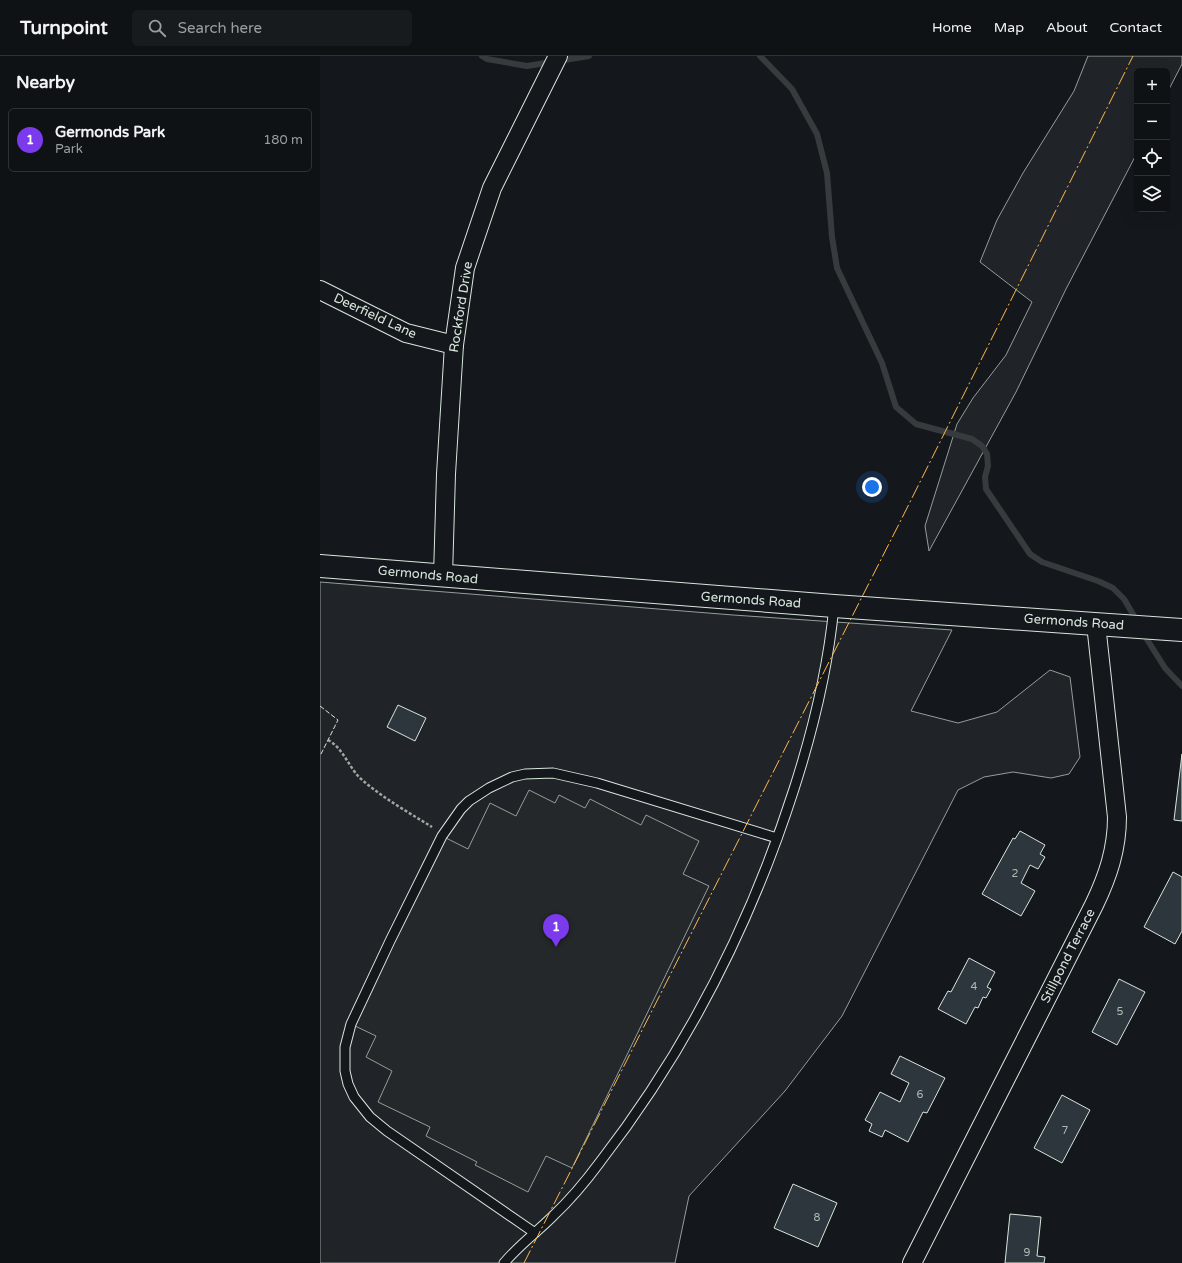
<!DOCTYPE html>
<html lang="en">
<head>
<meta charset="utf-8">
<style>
	:root { --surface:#0f1215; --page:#181b1e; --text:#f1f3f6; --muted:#9b9ea0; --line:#2f3234; --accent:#7c3aed }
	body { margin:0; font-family:"Varela Round",sans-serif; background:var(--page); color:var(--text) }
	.controls { position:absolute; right:12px; top:12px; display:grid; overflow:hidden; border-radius:6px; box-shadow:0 4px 16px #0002 }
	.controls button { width:36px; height:36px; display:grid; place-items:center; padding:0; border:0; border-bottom:1px solid var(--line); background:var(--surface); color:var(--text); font:20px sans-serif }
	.you { position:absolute; left:552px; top:431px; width:14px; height:14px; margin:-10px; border:3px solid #fff; border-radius:50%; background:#1a73e8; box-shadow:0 0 0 6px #1a73e833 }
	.badge { display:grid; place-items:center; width:26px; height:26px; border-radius:50%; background:var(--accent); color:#fff; font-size:13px; font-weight:700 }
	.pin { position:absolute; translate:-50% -33px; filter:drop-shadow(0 1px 2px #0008) }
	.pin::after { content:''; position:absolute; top:21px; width:14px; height:12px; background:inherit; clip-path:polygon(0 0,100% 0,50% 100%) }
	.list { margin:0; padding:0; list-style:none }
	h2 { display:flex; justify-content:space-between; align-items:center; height:52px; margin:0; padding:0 16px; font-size:17px }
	h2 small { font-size:13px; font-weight:400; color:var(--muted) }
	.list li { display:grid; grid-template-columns:26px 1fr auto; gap:12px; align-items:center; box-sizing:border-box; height:64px; margin:0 8px 8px; padding:0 8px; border:1px solid var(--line); border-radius:6px }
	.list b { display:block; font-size:15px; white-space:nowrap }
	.list p { margin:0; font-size:13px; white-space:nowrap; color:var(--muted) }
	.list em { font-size:13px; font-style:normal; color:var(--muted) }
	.icon { flex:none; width:22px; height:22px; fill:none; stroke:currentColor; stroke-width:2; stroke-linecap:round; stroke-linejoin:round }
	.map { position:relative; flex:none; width:862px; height:1207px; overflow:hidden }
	header { display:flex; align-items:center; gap:24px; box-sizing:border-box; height:56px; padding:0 20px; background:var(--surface); border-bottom:1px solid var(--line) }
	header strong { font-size:19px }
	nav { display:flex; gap:22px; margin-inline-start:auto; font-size:14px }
	.search { width:280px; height:36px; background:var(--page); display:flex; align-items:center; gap:10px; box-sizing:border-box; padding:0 14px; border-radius:6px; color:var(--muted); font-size:15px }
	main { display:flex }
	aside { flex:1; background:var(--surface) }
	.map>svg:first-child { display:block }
</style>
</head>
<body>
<header>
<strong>Turnpoint</strong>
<div class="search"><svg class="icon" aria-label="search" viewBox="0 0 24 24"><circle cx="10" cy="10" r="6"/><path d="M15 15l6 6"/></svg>Search here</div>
<nav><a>Home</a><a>Map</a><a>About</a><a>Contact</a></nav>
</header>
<main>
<aside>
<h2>Nearby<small></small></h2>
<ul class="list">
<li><span class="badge">1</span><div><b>Germonds Park</b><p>Park</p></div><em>180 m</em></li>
</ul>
</aside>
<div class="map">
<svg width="862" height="1207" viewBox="0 0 862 1207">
	<rect width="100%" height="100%" fill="#14181c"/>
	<g fill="#202428" stroke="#939e99">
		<path d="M768,0H862V8L847,37V15H817V97L746,233L696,336L609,495L605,470L637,368L653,342L686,299L712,246L660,206L677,164L703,117L754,35Z"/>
		<path d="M0,526L413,559L632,574L591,655L638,667L677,656L730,614L750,621L760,701L749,718L731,722L693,716L664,721L638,734L522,960L465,1035L369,1140L355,1207H0Z"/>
	</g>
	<path fill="#24282b" stroke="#939e99" d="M209,734L235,747L239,739L265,752L270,743L321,769L326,759L379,785L363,818L389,830L252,1112L226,1100L208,1136L155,1109L157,1106L106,1080L110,1071L58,1046L72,1015L46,1001L56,980L31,968L122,780L148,793L170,747L196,760Z"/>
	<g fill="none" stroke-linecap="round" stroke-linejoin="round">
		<g stroke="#363b3e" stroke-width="6">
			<path d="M162,0L167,3L207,10L269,0"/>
			<path d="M440,0L472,33L497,78L507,117L512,181L517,212L562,307L576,351L596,368L652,383L662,390L667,398L668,410L665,421L666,433L710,498L722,506L778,525L793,532L804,543L817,565"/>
			<path d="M823,577L845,612L862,630"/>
		</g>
	</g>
	<g fill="#2c363c" stroke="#d8e6dc">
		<path d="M78,649L106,662L95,685L67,671Z"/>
		<path d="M862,698V765L854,764Z"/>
		<path d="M700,775L725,789L720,798L725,801L718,813L710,809L701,827L715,835L701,860L662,838L693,782L695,783Z"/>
		<path d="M853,816L862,821V875L855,888L824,871Z"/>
		<path d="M649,902L675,916L667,931L671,933L666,942L663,941L658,952L655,951L646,968L618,953L628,935L631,936Z"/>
		<path d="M799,923L825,936L797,989L772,976Z"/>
		<path d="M580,1000L625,1022L607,1057L603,1056L588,1086L565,1074L562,1081L549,1075L552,1068L545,1064L560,1036L580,1046L589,1027L571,1018Z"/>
		<path d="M742,1039L770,1054L742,1107L714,1092Z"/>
		<path d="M473,1128L517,1147L498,1191L454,1172Z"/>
		<path d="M690,1158L721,1161L717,1200L725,1201L724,1207H685Z"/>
	</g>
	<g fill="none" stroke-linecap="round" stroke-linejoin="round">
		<g stroke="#d8e6dc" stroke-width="11">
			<g id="service">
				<path d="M215,1177L67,1075L50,1061L34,1041L28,1028L25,1015V991L31,968L70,885L122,780L141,753L149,745L169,732L192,721L205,718L233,717L277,727L457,782"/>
				<path d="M184,1207C199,1189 217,1176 233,1160C250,1144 266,1125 280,1106C366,995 431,867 474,733C493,674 508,613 514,550"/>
			</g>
		</g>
		<g stroke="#d8e6dc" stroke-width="20">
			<g id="minor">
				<path d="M0,234L86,277L134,289"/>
				<path d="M123,520L126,418L134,289L145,212L172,132L238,0"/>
				<path d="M592,1207L774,849C788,820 797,793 797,761L776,568"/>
			</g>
		</g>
		<g stroke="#d8e6dc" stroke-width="24">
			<path id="tertiary" d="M0,510L514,550L862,574"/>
		</g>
		<path stroke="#9da8a2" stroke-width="2.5" stroke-dasharray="3 2" stroke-linecap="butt" d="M8,684C23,692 28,710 40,722C61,741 88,756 112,771"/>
		<use href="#service" stroke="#14181c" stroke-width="9"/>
		<use href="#minor" stroke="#14181c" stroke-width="18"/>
		<use href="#tertiary" stroke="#14181c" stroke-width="22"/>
		<path stroke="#d8e6dc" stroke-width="1" stroke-dasharray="5 2" stroke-linecap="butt" d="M0,650L18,664L0,700"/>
		<path stroke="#ffb74d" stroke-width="1" stroke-dasharray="14 3 2 3" stroke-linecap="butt" d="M204,1207L579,468L813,0"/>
	</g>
	<g text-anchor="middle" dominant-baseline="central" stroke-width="3" stroke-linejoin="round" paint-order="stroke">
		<g font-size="11" fill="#adbab4">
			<text x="695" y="817">2</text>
			<text x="654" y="930">4</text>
			<text x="800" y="955">5</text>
			<text x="600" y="1038">6</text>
			<text x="745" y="1074">7</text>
			<text x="497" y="1161">8</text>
			<text x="707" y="1196">9</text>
		</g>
		<g font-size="13" fill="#d8e6dc" stroke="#14181c">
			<text transform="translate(141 251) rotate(-81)">Rockford Drive</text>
			<text transform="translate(55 260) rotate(25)">Deerfield Lane</text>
			<text transform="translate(108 519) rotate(5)">Germonds Road</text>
			<text transform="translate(431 544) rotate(4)">Germonds Road</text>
			<text transform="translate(754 566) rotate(4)">Germonds Road</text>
			<text transform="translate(748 900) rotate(-63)">Stillpond Terrace</text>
		</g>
	</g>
</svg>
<div class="controls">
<button>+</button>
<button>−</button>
<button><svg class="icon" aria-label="locate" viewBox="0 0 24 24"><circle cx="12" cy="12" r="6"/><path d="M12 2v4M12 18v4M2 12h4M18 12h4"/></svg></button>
<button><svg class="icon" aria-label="layers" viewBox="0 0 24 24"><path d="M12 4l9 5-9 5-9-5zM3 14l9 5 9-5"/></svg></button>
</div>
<div class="you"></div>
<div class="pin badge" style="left:236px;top:891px">1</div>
</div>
</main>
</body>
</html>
